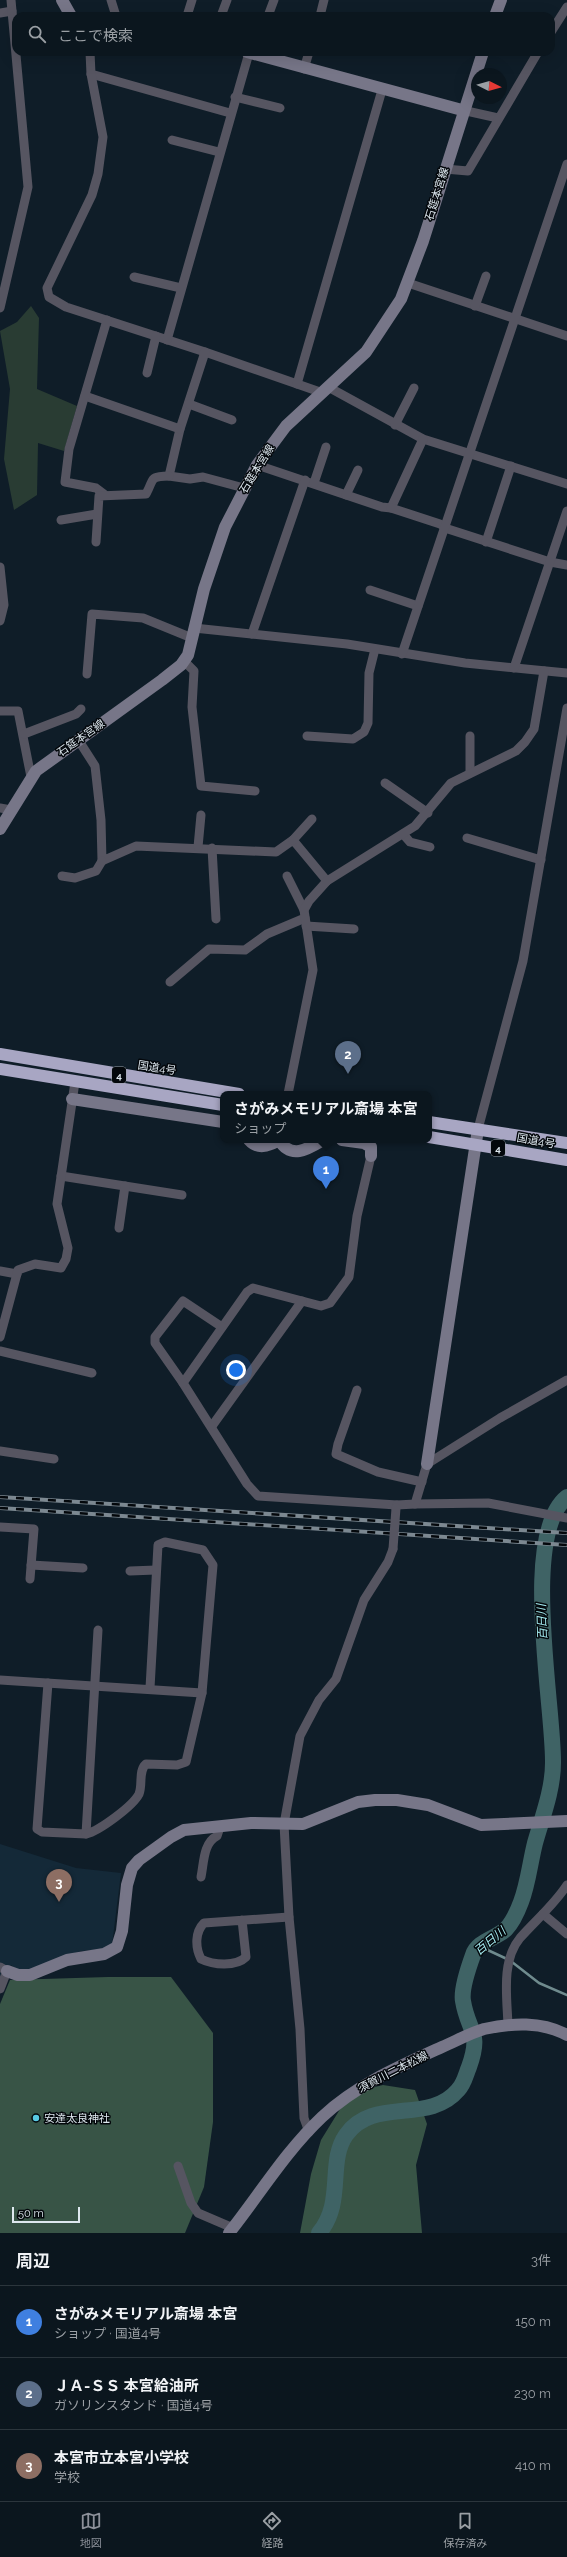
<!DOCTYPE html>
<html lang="ja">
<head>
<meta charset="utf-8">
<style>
	:root { --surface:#0b161e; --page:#19232b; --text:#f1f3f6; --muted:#9a9fa4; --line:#2b353c; --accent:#8c9099 }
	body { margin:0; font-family:Raleway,"Noto Sans JP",sans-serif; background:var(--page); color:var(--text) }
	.compass { position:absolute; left:471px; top:68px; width:36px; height:36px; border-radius:50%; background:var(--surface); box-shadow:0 4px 16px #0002; rotate:95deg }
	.scale { position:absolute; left:12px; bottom:10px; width:68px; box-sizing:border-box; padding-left:4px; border:2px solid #dee8ef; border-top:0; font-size:11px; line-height:14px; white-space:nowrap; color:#dee8ef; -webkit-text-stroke:3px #03070b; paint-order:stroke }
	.you { position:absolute; left:236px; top:1370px; width:14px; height:14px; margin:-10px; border:3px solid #fff; border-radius:50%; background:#1a73e8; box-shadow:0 0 0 6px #1a73e833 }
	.badge { display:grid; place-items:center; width:26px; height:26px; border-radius:50%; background:var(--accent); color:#fff; font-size:13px; font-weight:700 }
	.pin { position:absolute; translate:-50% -33px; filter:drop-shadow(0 1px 2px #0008) }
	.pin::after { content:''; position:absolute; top:21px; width:14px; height:12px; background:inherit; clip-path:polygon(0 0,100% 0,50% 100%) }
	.popup { position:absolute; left:220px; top:1091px; width:212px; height:52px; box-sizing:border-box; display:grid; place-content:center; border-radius:8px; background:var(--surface); filter:drop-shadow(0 1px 3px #0005); font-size:13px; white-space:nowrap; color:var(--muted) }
	.popup b { font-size:15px; color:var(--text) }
	.popup::after { content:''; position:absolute; left:50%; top:100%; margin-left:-8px; border:8px solid transparent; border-top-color:var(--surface) }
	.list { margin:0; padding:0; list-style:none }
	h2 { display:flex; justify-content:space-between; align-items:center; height:52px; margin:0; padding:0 16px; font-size:17px }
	h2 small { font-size:13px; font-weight:400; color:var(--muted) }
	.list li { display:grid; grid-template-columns:26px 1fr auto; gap:12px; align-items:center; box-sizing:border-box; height:72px; padding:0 16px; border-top:1px solid var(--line) }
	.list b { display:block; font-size:15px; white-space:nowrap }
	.list p { margin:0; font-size:13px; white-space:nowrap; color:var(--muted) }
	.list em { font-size:13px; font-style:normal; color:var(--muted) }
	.icon { flex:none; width:22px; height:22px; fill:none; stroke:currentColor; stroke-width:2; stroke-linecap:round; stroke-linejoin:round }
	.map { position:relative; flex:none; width:567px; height:2233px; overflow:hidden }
	.search { position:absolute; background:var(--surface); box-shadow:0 4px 16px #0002; left:12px; right:12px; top:12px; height:44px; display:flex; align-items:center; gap:10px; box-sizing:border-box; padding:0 14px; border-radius:12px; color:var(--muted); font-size:15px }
	.sheet { height:268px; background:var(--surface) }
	nav { display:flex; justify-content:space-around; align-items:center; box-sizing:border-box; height:56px; border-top:1px solid var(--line); background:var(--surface); font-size:11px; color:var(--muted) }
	nav a { display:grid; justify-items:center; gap:2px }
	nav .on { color:var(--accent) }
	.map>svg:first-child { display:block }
</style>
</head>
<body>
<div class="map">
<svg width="567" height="2233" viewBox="0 0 567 2233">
	<rect width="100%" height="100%" fill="#0f1d28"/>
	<path fill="#142938" d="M0,1844L76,1868L121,1873L112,1945L106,1949L82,1951L67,1955L33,1971L16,1969L11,1965L0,1981Z"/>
	<path fill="#293c33" d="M31,306L39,318L37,389L77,406L64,451L38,443L37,495L14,510L4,459L10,389L0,331L17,322Z"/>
	<g fill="#385446">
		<path d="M108,1977H171L213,2033V2122L204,2187L185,2233H0V2004L10,1980Z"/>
		<path d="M383,2085L415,2090L427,2124L416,2165L422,2233H300L311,2174L321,2140L350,2093Z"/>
	</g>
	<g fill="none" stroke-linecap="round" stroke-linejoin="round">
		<g stroke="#6f8b8e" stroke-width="2.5">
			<path d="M479,1946L507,1959"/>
			<path d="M512,1962L539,1983L567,1995"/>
		</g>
		<path stroke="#3f6365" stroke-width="16" d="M319,2233C345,2202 327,2162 346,2135C373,2096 429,2125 458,2090C464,2084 466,2074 469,2067C482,2031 468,2032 463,2001C461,1990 469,1966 473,1955C477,1941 497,1938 506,1929C512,1923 518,1910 521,1902C528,1884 530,1863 535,1843C542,1818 553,1790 553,1763C554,1707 520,1534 567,1497"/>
		<g stroke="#565561" stroke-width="9">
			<path d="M111,0L116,16"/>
			<path d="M0,13L12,11"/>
			<path d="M187,16L192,0"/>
			<path d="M221,16L227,0"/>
			<path d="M268,16L274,0"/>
			<path d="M320,16L324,0"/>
			<path d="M551,32L567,7"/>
			<path d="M90,52L91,74L230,113"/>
			<path d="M304,69L309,52"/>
			<path d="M91,74L103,137L98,174L92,195L47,288L49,297L66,307L205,352L323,393"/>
			<path d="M235,97L280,108"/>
			<path d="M462,110L498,118"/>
			<path d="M172,140L219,152"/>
			<path d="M445,169L468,171L538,52"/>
			<path d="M134,277L181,288"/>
			<path d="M408,283L567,336"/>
			<path d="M475,306L486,276"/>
			<path d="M0,308L28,187L11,0"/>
			<path d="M167,340L249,53"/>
			<path d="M205,352L180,429L169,476L190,479L203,477L244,488"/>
			<path d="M147,373L156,336"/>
			<path d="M297,384L382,90"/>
			<path d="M330,388L423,439L567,484"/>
			<path d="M85,396L180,429"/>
			<path d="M189,404L232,420"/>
			<path d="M395,425L414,388"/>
			<path d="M257,465L382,507L391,508L423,439"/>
			<path d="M314,483L326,447"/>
			<path d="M104,494L96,488L65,482L69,449L107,320"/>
			<path d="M346,495L358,470"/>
			<path d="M391,508L440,524L448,529L550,562L567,565"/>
			<path d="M61,520L97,514"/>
			<path d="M96,542L99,496L146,494C155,478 148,477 169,476"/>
			<path d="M486,542L511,466"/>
			<path d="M0,567L4,605L0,621"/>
			<path d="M370,590L418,606"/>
			<path d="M194,628L347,644L465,663L567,673"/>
			<path d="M252,634L305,480"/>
			<path d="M402,654L567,164"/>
			<path d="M184,661L194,671L192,707L201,786L255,791"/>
			<path d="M514,668L567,511"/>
			<path d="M87,674L92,614L143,618L192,638"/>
			<path d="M0,711H18L31,777"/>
			<path d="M24,734L76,714L81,709"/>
			<path d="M307,736L353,739L364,732L368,723L369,673L375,649"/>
			<path d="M470,736V773"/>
			<path d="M79,741L95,766L101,820L102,861L136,846L276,852L293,840L327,881"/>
			<path d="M385,783L428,813"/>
			<path d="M0,808L11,810"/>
			<path d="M403,834L410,842L430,847"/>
			<path d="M467,838L541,860"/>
			<path d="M293,840L312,819"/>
			<path d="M198,847L201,815"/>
			<path d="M212,848L216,919"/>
			<path d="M62,876L75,878L96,871L102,861"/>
			<path d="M287,876L304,910"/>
			<path d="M306,926L354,929"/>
			<path d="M170,982L209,949L245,950L267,934L305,918"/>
			<path d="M288,1094L313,970L304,910L309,901L327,881L415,826L451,783L516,751L525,742L534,729L544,671"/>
			<path d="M478,1129L523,961L567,708"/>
			<path d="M371,1156L357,1216L349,1277L330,1303L321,1306L253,1288L247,1292L183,1383L247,1484L258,1496L397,1505"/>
			<path d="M61,1176L182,1195"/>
			<path d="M119,1228L125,1186"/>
			<path d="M0,1271L17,1274"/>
			<path d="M0,1337L18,1270L35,1264L61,1268L66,1259L68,1248L57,1204L75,1082"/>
			<path d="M0,1351L92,1373"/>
			<path d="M183,1383L155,1343V1337L183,1301L222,1327"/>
			<path d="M357,1390L338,1444L336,1454L378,1472L422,1482"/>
			<path d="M212,1426L302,1301"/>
			<path d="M0,1451L54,1459"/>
			<path d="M415,1504L488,1503L567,1518"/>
			<path d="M396,1508L397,1505L415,1504L427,1464L500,1418L567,1380"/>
			<path d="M0,1527L34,1529L30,1579"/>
			<path d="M31,1565L83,1568"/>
			<path d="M130,1571L156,1570"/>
			<path d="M0,1680L202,1693L213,1565L203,1550L165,1542L158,1545L150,1688"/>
			<path d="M48,1683L37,1829L42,1832L86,1834L98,1630"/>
			<path d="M86,1834C99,1831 133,1806 139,1794C143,1784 138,1771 146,1764L177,1765L186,1762L202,1693"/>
			<path d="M201,1877C204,1863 203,1843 217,1836L220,1827"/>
			<path d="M543,1914L567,1934"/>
			<path d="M242,1920L246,1957C236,1967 213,1965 201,1959C195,1947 195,1932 204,1923L289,1917"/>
			<path d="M0,1967L7,1971L0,1989"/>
			<path d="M508,2025C507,1997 501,1961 520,1938C536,1920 554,1905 567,1885"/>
			<path d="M309,2132L304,2118L300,2029L289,1917L284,1824L300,1736L319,1700L336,1679L364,1600L388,1562L393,1549"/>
			<path d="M178,2166L191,2203L198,2213L233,2228"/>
		</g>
		<g stroke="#777688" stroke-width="12">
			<path d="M62,0L71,16"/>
			<path d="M495,16L501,0"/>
			<path d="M247,52L462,110"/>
			<path d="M0,829L36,771L162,680L181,665L188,655L204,589L225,527L257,465L286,426L366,352L401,299L423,241L483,52"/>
			<path d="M72,1099L223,1122"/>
			<path d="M249,1140C258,1150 268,1146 278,1141"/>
			<path d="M279,1140C291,1160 308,1149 323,1140"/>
			<path d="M342,1140L364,1143L371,1147V1156"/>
			<path d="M427,1464L478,1129"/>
			<path d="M7,1971L18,1975H30L67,1960L104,1954L117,1947L122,1931L127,1885L132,1868L139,1860L171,1837L184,1830L251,1823L303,1824L358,1802L375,1800H397L428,1805L481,1825L567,1821"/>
			<path d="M229,2233C260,2194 285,2152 322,2117C356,2085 400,2066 442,2047C456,2041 470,2033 484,2029C512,2023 541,2021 567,2035"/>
		</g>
		<g stroke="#a8a6c3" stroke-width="12">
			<path d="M0,1054L239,1094"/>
			<path d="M0,1069L223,1105"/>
			<path d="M429,1122L567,1143"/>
			<path d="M429,1137L567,1160"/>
		</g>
		<g stroke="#7c8891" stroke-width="4">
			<g id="rail">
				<path d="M0,1497L567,1533"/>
				<path d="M0,1508L567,1545"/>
			</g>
		</g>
		<use href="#rail" stroke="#03070b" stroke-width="2.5" stroke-dasharray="8" stroke-linecap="butt"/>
		<path stroke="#565561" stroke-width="9" d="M393,1549L396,1508"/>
	</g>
	<circle fill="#57c9e2" stroke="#03070b" stroke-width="1.5" cx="36" cy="2118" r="4"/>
	<g text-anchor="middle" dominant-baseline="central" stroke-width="3" stroke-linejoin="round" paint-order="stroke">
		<g fill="#03070b" stroke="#9ca4ab" stroke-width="1">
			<rect x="112" y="1067" width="14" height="16" rx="3"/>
			<rect x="491" y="1140" width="14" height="16" rx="3"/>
		</g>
		<g font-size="10" font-weight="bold" fill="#dee8ef">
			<text x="119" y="1075">4</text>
			<text x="498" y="1148">4</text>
		</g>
		<g font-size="11" fill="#dee8ef" stroke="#03070b">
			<text transform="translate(437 194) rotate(-73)">石筵本宮線</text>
			<text transform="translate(257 469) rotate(-58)">石筵本宮線</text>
			<text transform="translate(81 738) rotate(-35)">石筵本宮線</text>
			<text transform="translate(157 1068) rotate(9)">国道4号</text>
			<text transform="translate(536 1141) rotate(10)">国道4号</text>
			<text transform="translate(393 2072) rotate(-27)">須賀川二本松線</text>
		</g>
		<g font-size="11" fill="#dee8ef" stroke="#03070b" text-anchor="start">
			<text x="44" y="2118">安達太良神社</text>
		</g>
		<g font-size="12" font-style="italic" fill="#a5ecf1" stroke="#03070b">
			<text transform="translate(542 1622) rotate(-92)">百日川</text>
			<text transform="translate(490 1941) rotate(-40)">百日川</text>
		</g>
	</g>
</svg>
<svg class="compass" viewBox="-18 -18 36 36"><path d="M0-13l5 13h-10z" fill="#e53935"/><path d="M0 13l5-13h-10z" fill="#9a9fa4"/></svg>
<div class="scale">50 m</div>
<div class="you"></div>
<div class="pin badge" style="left:326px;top:1189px;background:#3f7fe0">1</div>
<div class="popup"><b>さがみメモリアル斎場 本宮</b>ショップ</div>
<div class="pin badge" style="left:348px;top:1074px;background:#5c6f8a">2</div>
<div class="pin badge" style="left:59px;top:1902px;background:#8d6e63">3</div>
<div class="search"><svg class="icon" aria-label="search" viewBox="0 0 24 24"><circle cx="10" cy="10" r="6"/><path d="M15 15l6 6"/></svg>ここで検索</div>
</div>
<section class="sheet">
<h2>周辺<small>3件</small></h2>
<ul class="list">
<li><span class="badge" style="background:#3f7fe0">1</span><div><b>さがみメモリアル斎場 本宮</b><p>ショップ · 国道4号</p></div><em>150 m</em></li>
<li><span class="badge" style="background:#5c6f8a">2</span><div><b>ＪＡ-ＳＳ 本宮給油所</b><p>ガソリンスタンド · 国道4号</p></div><em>230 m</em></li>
<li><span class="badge" style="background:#8d6e63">3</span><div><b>本宮市立本宮小学校</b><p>学校</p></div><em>410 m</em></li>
</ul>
</section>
<nav>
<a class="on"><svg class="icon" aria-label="map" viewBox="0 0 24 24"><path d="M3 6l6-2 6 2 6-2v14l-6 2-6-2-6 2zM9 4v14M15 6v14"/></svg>地図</a>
<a><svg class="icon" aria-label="directions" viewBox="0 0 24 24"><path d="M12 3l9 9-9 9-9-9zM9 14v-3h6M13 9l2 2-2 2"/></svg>経路</a>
<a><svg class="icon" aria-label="saved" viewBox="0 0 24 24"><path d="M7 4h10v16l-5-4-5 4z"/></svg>保存済み</a>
</nav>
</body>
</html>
